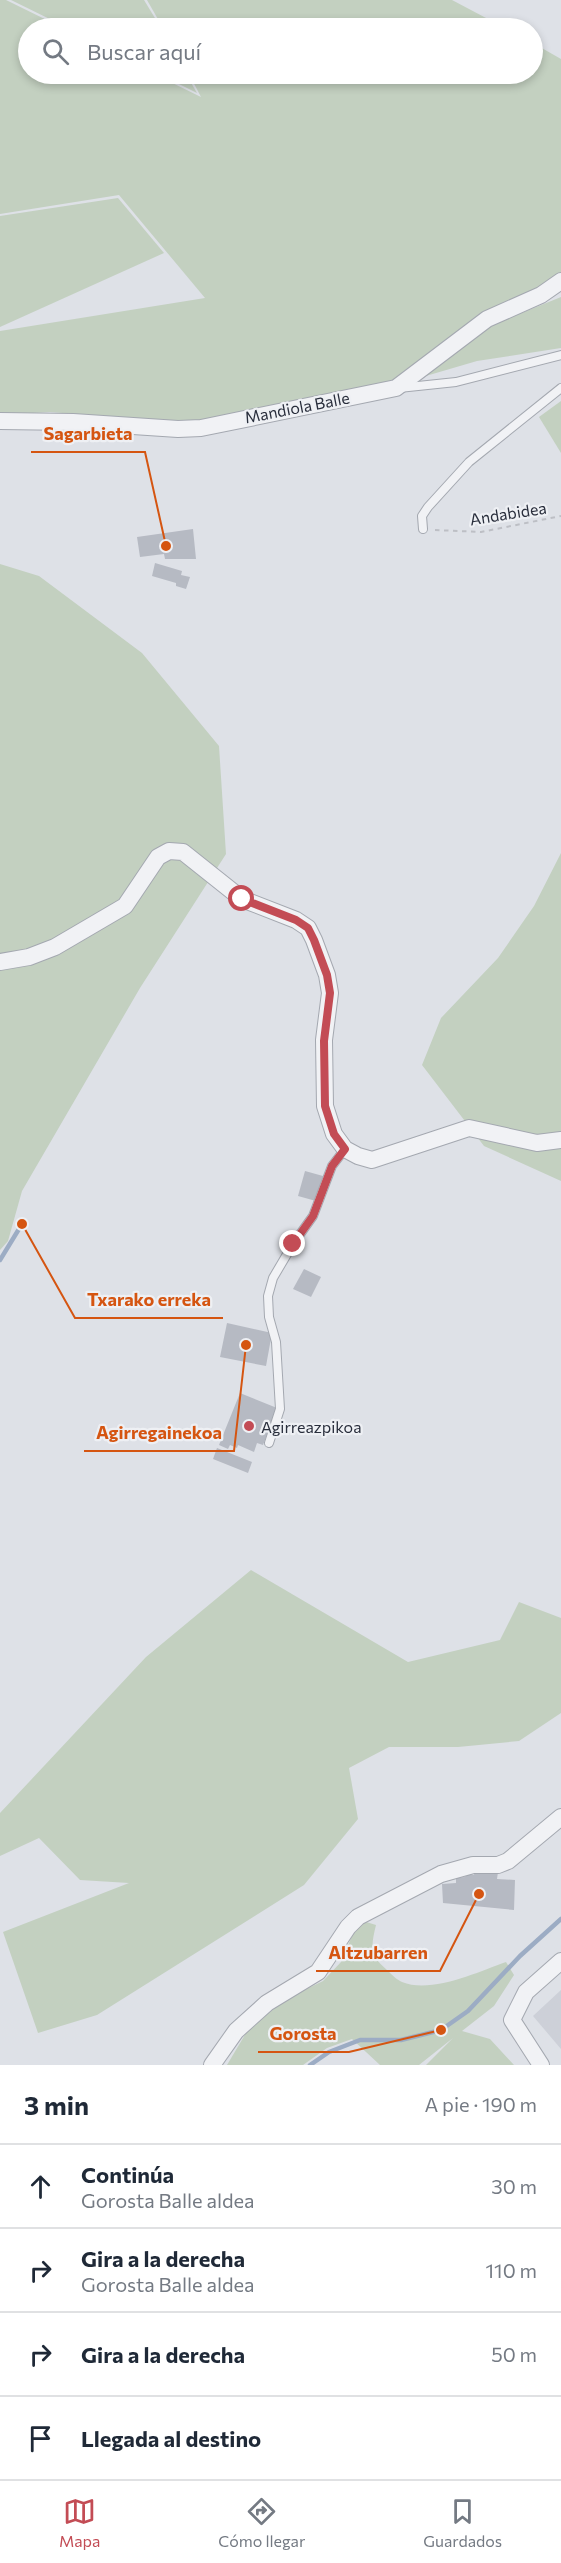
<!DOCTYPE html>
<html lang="es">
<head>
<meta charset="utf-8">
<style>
	:root { --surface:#fff; --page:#f6f6f7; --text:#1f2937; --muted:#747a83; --line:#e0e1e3; --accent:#c34c55 }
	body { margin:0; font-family:Commissioner,sans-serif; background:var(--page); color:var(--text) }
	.stop { position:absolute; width:18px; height:18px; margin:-14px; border:4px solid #c34c55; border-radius:50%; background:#fff }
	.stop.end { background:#c34c55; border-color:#fff; box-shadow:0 2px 6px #0008 }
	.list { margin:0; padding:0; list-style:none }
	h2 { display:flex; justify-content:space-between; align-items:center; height:78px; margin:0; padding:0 24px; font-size:26px }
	h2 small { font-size:20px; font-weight:400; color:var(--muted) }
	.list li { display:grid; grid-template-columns:39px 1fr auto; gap:18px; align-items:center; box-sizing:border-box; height:84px; padding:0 24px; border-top:2px solid var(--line) }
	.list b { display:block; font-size:22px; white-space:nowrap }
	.list p { margin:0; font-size:20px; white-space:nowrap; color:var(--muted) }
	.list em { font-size:20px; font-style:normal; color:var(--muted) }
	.icon { flex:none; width:33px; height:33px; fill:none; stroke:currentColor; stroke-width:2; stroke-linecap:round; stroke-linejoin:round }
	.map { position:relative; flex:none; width:561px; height:2065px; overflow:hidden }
	.search { position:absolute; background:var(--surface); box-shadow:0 3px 9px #0003; left:18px; right:18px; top:18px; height:66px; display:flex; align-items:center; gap:15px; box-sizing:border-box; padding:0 21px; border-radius:33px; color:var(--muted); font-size:22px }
	.sheet { height:414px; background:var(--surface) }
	nav { display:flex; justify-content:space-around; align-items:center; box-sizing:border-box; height:84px; border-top:2px solid var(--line); background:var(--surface); font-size:16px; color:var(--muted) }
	nav a { display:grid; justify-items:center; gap:3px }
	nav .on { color:var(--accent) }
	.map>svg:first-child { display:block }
</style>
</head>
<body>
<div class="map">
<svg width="561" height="2065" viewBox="0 0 561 2065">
	<rect width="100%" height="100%" fill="#dee1e7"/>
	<path fill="#cdd0d8" d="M561,1990V2049L533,2016Z"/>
	<g fill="#c3d0c0">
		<path d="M0,0H6L63,28H28V74H154L201,97L189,74H532L533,43L561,59V272L550,285L406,376L378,386L199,424L50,412L0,415V331L205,298L119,195L0,214Z"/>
		<path d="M11,0H144L161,28H68Z"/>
		<path d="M147,0H452L505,28H163Z"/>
		<path d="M159,74H186L197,93Z"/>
		<path d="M118,198L164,253L0,327V216Z"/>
		<path d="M561,297V348L477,361L419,378L492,325Z"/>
		<path d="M561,401V453L539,417Z"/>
		<path d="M0,564L39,576L142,653L219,746L226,854L140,988L22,1191L8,1241L0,1250Z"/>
		<path d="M561,853V1181L484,1146L422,1065L441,1018L498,958L534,906Z"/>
		<path d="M251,1570L408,1662L500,1640L519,1602L561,1618V1713L519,1741L458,1747H389L349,1768L358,1819L304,1885L97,2015L38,2033L3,1932L129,1883L80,1880L39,1838L0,1856V1813L146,1657Z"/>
		<path d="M363,1921L376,1925C371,1946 369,1955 387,1970C391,1974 397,1980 402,1982C431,1994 478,1972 506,1962L514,1975L494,2006L462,2031L490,2039L514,2065H426L453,2038L419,2065H380L352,2039L327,2048L303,2065H227L249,2028L288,1998L323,1981L341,1962L354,1931Z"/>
	</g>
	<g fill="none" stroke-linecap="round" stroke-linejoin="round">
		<g stroke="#9cacc4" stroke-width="4.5">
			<path d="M0,1260L22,1224"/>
			<path d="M310,2065L329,2052L360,2040H401L441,2030L468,2011L520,1956L561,1919"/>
		</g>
	</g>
	<g fill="#b6bac3">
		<path d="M193,529L196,559H165L164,554L140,557L137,537Z"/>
		<path d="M155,563L182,571L181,575L190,577L186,589L176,586V583L152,576Z"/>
		<path d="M305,1171L323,1176L316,1201L298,1196Z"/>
		<path d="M304,1269L321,1277L311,1297L293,1289Z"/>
		<path d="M227,1323L272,1333L266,1366L220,1357Z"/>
		<path d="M240,1393L277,1408L263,1445L257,1443L254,1452L238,1445L237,1448L230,1445L228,1449L219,1445Z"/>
		<path d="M217,1448L252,1462L248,1473L213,1459Z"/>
		<path d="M475,1871L498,1872L497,1879L515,1880L514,1910L443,1903L442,1884L456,1883V1878L465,1877L467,1874L474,1875Z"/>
	</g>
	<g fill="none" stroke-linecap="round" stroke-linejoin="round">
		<g stroke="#a4a8b0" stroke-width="10">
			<g id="service">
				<path d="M399,388L456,382L561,355"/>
				<path d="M423,529L422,516L428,507L469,462L561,388"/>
				<path d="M269,1443L280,1409L276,1342L269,1317L268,1296L273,1278L293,1244L313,1216L332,1166L345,1149"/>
			</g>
		</g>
		<g stroke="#a4a8b0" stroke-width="18">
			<g id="minor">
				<path d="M0,421L73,422L178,429L201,428L396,388L487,319L541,295L561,281"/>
				<path d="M0,962L29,957L55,947L125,906L158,857L169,851L183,852L242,899L296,920L308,928L314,940L327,975L330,993L324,1040L325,1106L334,1134L345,1149L358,1156L372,1160L469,1128L537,1143L561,1140"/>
				<path d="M212,2065L236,2031L267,2003L318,1972L348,1927L358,1917L441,1874L473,1865H498L508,1861L561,1817"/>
				<path d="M541,2065L512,2020L526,1992L561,1961"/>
			</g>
		</g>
		<path stroke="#bdbfc5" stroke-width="2" stroke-dasharray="4.5 4.5" stroke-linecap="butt" d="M435,530L481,532L561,516"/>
		<use href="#service" stroke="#f1f2f5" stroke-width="8"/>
		<use href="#minor" stroke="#f1f2f5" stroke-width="16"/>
	</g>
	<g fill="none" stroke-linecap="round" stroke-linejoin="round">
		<path stroke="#c34c55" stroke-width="8" d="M242,899L296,920L308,928L314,940L327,975L330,993L324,1041L325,1106L334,1134L345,1149L332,1166L313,1216L293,1244"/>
	</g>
	<circle fill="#c34c55" stroke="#eef0f4" stroke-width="2" cx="249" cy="1426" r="6"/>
	<g text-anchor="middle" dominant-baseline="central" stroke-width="4.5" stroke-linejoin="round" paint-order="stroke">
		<g font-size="16" fill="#292e3c" stroke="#eef0f4">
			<text transform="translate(297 407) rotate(-11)">Mandiola Balle</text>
			<text transform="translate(508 513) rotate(-9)">Andabidea</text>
		</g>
		<g font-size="16" fill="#292e3c" stroke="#eef0f4" text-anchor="start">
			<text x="261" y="1426">Agirreazpikoa</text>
		</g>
	</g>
	<path fill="none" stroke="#d55511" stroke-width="2" d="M166 546L145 452H31M22 1224L75 1318H223M246 1345L234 1451H84M479 1894L440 1971H316M441 2030L349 2052H258"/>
	<g fill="#d55511" stroke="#eef0f4" stroke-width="2">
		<circle cx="166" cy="546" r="6"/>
		<circle cx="22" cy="1224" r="6"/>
		<circle cx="246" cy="1345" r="6"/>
		<circle cx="479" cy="1894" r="6"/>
		<circle cx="441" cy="2030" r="6"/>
	</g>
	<g font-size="18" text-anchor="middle" font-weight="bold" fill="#d55511" stroke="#eef0f4" stroke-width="4.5" stroke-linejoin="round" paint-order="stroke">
		<text x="88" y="440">Sagarbieta</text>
		<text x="149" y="1306">Txarako erreka</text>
		<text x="159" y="1439">Agirregainekoa</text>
		<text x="378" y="1959">Altzubarren</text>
		<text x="303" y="2040">Gorosta</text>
	</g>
</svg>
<div class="stop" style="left:242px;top:899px"></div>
<div class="stop end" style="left:293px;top:1244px"></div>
<div class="search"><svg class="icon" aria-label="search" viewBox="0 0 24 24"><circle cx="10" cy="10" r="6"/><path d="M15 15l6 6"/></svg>Buscar aquí</div>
</div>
<section class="sheet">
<h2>3 min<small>A pie · 190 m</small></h2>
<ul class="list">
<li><svg class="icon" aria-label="ahead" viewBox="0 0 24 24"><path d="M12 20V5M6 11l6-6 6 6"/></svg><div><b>Continúa</b><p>Gorosta Balle aldea</p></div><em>30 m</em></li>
<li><svg class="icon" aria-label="right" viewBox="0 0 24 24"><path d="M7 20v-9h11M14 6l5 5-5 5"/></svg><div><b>Gira a la derecha</b><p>Gorosta Balle aldea</p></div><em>110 m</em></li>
<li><svg class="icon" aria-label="right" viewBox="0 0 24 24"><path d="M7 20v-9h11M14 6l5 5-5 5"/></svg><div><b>Gira a la derecha</b></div><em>50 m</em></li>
<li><svg class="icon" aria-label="arrive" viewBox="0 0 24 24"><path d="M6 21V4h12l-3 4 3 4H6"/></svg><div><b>Llegada al destino</b></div></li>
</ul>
</section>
<nav>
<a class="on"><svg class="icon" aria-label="map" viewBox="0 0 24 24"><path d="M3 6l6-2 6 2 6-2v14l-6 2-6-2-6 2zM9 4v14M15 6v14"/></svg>Mapa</a>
<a><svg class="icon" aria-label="directions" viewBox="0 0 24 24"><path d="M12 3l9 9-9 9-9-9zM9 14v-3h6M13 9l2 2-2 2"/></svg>Cómo llegar</a>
<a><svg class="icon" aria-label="saved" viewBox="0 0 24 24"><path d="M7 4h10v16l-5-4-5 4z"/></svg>Guardados</a>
</nav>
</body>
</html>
